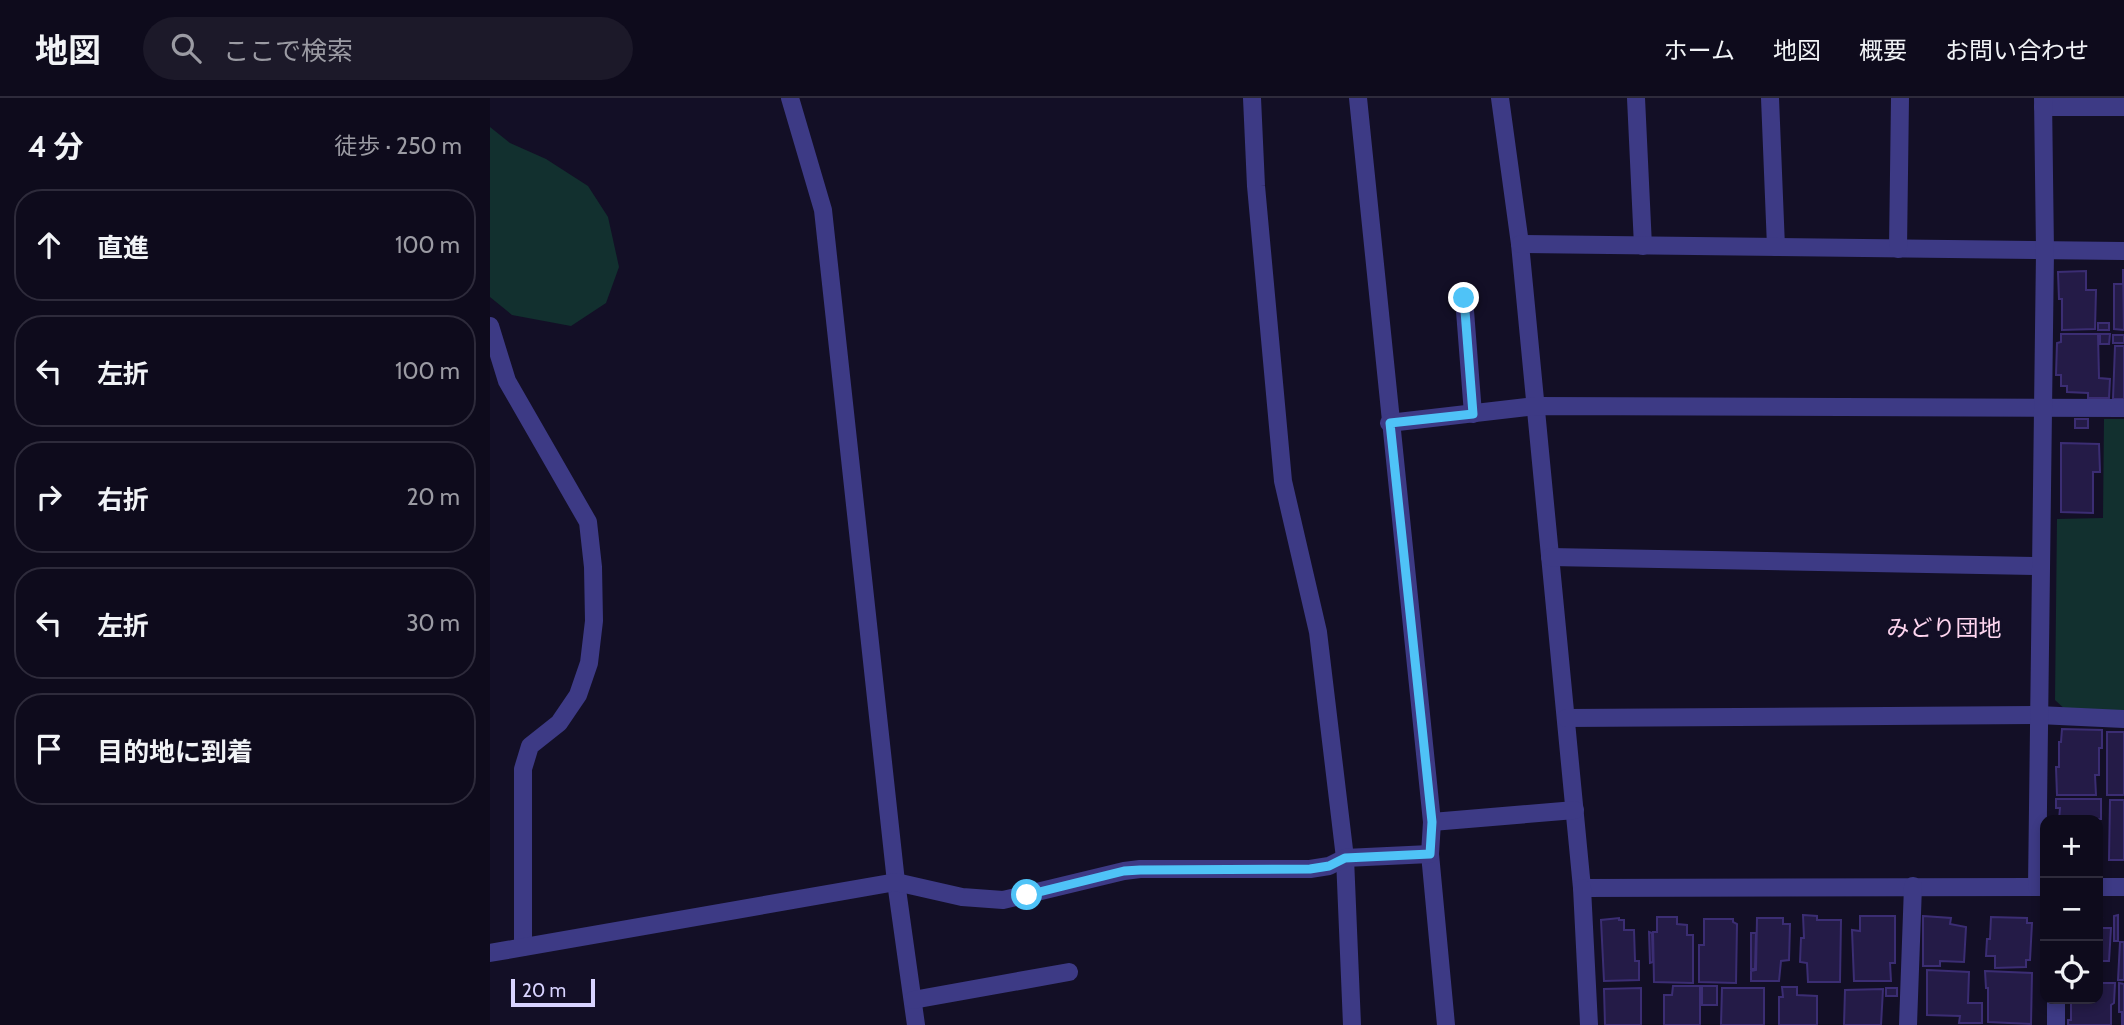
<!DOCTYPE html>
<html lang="ja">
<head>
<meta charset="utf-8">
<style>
	:root { --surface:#0e0b1c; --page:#1c1929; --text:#f1f3f6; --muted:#9b9ba3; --line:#2e2b3b }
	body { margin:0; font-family:Cabin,"Noto Sans JP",sans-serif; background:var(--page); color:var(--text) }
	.controls { position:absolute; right:21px; bottom:21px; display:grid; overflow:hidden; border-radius:14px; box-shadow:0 4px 10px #0003 }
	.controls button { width:63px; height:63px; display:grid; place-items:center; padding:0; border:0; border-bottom:2px solid var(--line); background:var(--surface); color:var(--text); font:35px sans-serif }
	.scale { position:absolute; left:21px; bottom:18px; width:84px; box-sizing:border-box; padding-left:7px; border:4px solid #d9d4ff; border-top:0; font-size:19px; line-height:24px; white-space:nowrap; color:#d9d4ff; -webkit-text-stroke:5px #130f26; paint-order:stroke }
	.stop { position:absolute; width:21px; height:21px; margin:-16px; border:5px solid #4fc3f7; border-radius:50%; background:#fff }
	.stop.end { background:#4fc3f7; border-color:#fff; box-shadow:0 2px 7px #0008 }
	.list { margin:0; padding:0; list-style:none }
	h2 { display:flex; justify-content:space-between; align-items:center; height:91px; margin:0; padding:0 28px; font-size:30px }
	h2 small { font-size:23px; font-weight:400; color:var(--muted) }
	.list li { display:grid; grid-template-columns:46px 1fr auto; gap:21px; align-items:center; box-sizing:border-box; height:112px; margin:0 14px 14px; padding:0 14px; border:2px solid var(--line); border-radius:28px }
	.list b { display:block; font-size:26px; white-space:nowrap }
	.list em { font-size:23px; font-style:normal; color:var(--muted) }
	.icon { flex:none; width:38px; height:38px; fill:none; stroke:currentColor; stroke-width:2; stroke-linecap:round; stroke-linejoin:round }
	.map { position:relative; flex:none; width:1634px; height:927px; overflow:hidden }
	header { display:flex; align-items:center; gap:42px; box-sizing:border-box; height:98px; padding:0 35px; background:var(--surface); border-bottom:2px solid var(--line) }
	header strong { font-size:33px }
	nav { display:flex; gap:38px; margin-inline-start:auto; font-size:24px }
	.search { width:490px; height:63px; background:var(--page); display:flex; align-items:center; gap:18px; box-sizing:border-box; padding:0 24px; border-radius:38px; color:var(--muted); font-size:26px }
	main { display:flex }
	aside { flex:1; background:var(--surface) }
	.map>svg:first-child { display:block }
</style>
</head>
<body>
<header>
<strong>地図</strong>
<div class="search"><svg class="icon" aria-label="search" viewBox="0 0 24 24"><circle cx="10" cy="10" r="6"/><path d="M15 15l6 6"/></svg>ここで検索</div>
<nav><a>ホーム</a><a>地図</a><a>概要</a><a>お問い合わせ</a></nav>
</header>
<main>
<aside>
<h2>4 分<small>徒歩 · 250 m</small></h2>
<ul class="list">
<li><svg class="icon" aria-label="ahead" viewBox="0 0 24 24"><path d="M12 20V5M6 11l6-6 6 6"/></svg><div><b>直進</b></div><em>100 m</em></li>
<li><svg class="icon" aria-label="left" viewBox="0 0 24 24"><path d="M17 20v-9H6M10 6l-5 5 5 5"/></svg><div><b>左折</b></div><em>100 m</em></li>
<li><svg class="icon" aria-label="right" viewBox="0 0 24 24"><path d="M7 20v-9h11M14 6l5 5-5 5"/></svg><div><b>右折</b></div><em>20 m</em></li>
<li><svg class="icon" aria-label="left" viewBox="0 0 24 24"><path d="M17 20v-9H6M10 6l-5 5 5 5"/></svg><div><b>左折</b></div><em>30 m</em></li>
<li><svg class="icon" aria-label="arrive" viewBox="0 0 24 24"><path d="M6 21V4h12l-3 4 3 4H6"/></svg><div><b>目的地に到着</b></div></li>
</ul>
</aside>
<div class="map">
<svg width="1634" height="927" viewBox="0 0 1634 927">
	<rect width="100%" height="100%" fill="#130f26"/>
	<g fill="#12302f">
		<path d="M0,29L20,45L56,61L98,88L118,119L129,169L116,205L81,228L22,217L0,199Z"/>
		<path d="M1614,321H1634V614L1577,613L1565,602L1567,421L1613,420Z"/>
	</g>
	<g fill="#241b47" stroke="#3b2d73" stroke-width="2">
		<path d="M1633,171L1634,232L1624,231V186H1633Z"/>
		<path d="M1596,173V192H1606L1605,231L1572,232V201H1569L1568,174Z"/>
		<rect x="1608" y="225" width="11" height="7"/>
		<path d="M1571,236H1608L1609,280L1620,281L1619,300H1598V295L1577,294V288H1571V277H1566L1567,245L1571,244Z"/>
		<path d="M1610,236H1620L1619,246H1610Z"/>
		<rect x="1623" y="237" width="11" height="8"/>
		<path d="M1625,248H1634V301H1623Z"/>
		<rect x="1585" y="321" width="13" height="9"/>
		<path d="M1571,345L1609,346L1610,374H1603V415L1571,414Z"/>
		<path d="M1572,631L1612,632V650H1609V677H1605L1606,697H1567L1566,669H1569V644H1571Z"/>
		<rect x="1617" y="634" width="17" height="63"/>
		<path d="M1566,701H1611V721L1569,722L1570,710H1566Z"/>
		<path d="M1620,702H1634V762H1619Z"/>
		<path d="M1313,817L1327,818V822H1351L1350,884H1318L1317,865L1310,864L1311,840H1314Z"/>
		<path d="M1628,817V843H1624V818Z"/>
		<path d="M1370,818H1405V865H1400L1401,883H1364L1362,832L1370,833Z"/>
		<path d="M1433,818L1461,820L1460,826L1476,829L1474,864L1450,863V868H1433Z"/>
		<path d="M1167,819H1187V826L1197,827V837H1203V885L1164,884L1163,834H1167Z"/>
		<path d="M1501,819L1537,820V825H1542L1540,862H1536V869L1505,870V858H1496L1497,841H1500Z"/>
		<path d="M1129,820V822H1134V832H1144L1145,863H1149V882L1114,883L1111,822Z"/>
		<path d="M1267,820H1293V826H1300L1299,862L1291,863L1289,883H1261V873L1266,872Z"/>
		<path d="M1608,820H1612L1611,830H1621L1619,863H1608Z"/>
		<path d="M1214,821H1243V824L1247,826L1246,885L1209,884V847H1214Z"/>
		<path d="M1159,834L1162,835L1163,864L1160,865Z"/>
		<path d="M1261,835H1266L1265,871H1261Z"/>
		<path d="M1630,844H1634V882H1628Z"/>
		<path d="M1437,872L1479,874L1478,905H1492V925H1469L1470,918L1437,917Z"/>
		<path d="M1495,873L1542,875L1541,926L1498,924V890H1496Z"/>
		<path d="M1608,885H1625L1624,905L1621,907V927H1578V922H1581V904L1579,901H1608Z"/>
		<path d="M1629,885L1634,886V927H1632V914H1629Z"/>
		<path d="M1183,888H1210V927H1174V897H1182Z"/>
		<rect x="1212" y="888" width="15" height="19"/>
		<path d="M1292,889H1307V897L1327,898V927H1289V899H1293Z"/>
		<path d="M1151,890V927H1115L1114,891Z"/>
		<path d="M1232,890H1274V927H1231Z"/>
		<rect x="1396" y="890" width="11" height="8"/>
		<path d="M1393,891L1391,927H1354L1355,892Z"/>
	</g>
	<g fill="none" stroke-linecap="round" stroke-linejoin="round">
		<g stroke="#3d3a85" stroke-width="18">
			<path d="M300,0L333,112L406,784L426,927"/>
			<path d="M762,0L766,88L793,383L828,534L855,760L862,927"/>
			<path d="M868,0L942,724L940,756L956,927"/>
			<path d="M1010,0L1030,146L1092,790L1555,789"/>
			<path d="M1146,0L1153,148"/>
			<path d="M1280,0L1286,149"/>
			<path d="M1553,9H1634"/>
			<path d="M1030,146L1634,153"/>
			<path d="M1408,151L1410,0"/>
			<path d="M974,200L983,316"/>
			<path d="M0,228L17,283L98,424L103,469L104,523L99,565L88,597L69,625L40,648L33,671V849"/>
			<path d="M899,325L1046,308L1634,310"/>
			<path d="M1060,459L1549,468"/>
			<path d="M1076,620L1548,617L1634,621"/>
			<path d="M942,724L1085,712"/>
			<path d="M1547,789L1555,153L1553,0"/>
			<path d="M1608,789H1634"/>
			<path d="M1092,790L1099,927"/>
			<path d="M0,855L406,784L472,799L513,802L634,773L650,771H820L839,768L855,760L940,756"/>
			<path d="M423,902L579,874"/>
			<path d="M1418,927L1423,788"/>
			<path d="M1566,927V901"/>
		</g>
	</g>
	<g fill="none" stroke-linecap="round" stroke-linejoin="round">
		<path stroke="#4fc3f7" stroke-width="9" d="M537,797L634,773L650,772L820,771L839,768L855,760L940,756L942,724L900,325L983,316L974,200"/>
	</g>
	<g text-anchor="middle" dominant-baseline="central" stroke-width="6" stroke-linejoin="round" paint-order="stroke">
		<g font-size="23" fill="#ffd6f0" stroke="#130f26">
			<text x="1454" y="530">みどり団地</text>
		</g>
	</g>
</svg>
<div class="controls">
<button>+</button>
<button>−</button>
<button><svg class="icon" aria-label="locate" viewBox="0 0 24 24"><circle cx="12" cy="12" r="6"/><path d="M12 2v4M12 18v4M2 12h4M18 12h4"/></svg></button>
</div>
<div class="scale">20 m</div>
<div class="stop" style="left:537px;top:797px"></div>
<div class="stop end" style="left:974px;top:200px"></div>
</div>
</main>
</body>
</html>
